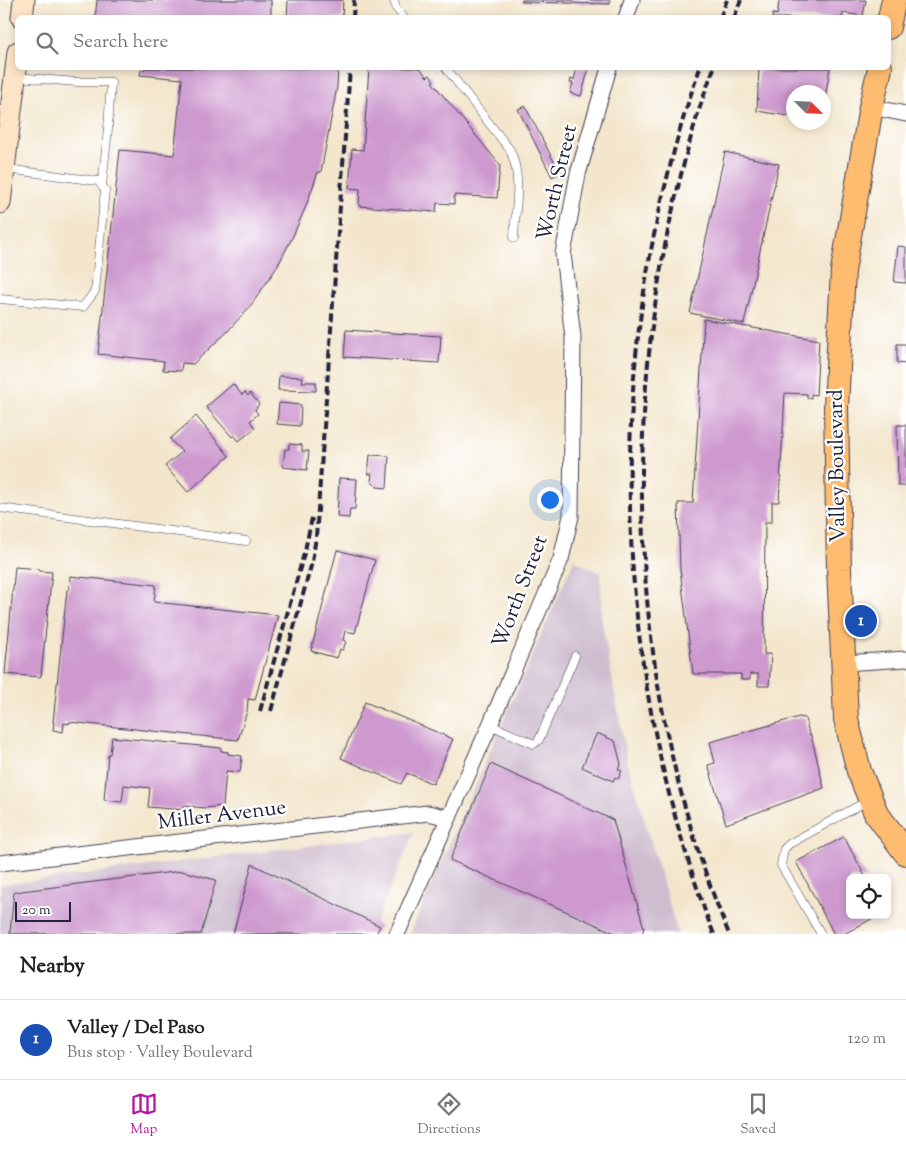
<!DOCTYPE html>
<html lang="en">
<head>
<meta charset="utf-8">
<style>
	:root { --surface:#fff; --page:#f2f2f2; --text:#202124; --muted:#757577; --line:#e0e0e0; --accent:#b5179e }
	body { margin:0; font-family:"Sorts Mill Goudy",serif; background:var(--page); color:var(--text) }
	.controls { position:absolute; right:15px; bottom:15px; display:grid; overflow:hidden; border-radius:8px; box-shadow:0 2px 8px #0003 }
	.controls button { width:45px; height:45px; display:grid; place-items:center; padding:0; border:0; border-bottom:1px solid var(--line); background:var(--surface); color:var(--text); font:25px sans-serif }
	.compass { position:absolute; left:786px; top:85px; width:45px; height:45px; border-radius:50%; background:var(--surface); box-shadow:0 2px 8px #0003; rotate:114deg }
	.scale { position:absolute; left:15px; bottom:12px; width:56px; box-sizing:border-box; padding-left:5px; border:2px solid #22223b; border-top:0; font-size:14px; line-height:18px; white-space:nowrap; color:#22223b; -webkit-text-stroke:4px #fff; paint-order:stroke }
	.you { position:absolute; left:549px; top:499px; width:18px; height:18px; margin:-12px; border:4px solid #fff; border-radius:50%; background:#1a73e8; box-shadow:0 0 0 8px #1a73e833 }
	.badge { display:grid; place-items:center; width:32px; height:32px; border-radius:50%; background:var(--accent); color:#fff; font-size:16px; font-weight:700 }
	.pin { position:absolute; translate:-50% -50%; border:2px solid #fff; box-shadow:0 1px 5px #0006 }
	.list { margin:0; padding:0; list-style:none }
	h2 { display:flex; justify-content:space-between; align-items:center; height:65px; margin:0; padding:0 20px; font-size:21px }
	h2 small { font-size:16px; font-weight:400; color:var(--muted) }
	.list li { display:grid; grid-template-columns:32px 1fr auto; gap:15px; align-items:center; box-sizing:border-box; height:80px; padding:0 20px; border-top:1px solid var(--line) }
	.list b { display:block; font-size:19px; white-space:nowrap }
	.list p { margin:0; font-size:16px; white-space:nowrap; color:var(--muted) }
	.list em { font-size:16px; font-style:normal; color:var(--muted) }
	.icon { flex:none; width:28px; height:28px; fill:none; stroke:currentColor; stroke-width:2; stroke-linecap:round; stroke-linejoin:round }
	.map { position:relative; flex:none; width:906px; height:934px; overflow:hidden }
	.search { position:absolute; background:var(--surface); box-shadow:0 2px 8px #0003; left:15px; right:15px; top:15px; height:55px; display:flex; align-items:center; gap:12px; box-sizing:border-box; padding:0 18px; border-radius:8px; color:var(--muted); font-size:19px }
	.sheet { height:145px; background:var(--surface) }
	nav { display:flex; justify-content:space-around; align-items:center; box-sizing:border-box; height:70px; border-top:1px solid var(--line); background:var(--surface); font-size:14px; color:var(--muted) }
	nav a { display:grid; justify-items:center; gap:2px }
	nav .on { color:var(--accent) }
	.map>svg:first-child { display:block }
</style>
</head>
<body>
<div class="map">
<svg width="906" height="934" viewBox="0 0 906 934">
	<rect width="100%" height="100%" fill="#fff"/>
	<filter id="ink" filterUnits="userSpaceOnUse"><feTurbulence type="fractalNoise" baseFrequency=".02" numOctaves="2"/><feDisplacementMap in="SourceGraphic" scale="10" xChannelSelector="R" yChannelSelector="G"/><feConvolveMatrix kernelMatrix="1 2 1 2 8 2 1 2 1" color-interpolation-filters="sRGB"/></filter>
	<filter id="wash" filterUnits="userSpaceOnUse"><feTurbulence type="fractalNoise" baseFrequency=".0096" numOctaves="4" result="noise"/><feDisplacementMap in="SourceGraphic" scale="20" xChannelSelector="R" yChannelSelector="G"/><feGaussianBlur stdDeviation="1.12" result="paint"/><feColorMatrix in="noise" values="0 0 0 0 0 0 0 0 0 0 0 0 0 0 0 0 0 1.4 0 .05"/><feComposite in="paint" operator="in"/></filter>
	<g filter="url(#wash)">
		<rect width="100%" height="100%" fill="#f3e6cc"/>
		<g fill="#cfbdcf">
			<path d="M574,560L601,573V616L627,761L678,934H410Z"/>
			<path d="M414,832L371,934H0V885Z"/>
		</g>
		<g id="blocks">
			<g fill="#cd99cf">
				<path d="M97,0H271V18H95Z"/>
				<path d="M288,0H343L342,18H287Z"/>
				<path d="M522,0H610V4L522,2Z"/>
				<path d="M781,0H866L863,16L843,13L842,18H772L773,14L777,15L779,2Z"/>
				<path d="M145,68H338L337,87L321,172H318L306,206L292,238L277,267L252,304L227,332L193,364L182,363L181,371L163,370L164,361L98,354L120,150L174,155L182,79L140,75L141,70H144Z"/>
				<path d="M369,68H420L427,77L430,75L434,81L432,82L500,165L497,198L454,195V204L437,203L436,212L359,206L360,189L349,188L352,149L363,150Z"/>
				<path d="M577,68H589L581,96L570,93L573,83H570L571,79L574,80Z"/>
				<path d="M759,68H830L825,99L824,92H794V117L757,111Z"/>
				<path d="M525,106L560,173L552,177L518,109Z"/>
				<path d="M725,152L779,164L744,324L690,313Z"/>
				<path d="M898,246L906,247V283L894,282Z"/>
				<path d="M704,319L819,340L816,395L811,394V398H807V394L785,393L779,502H772V522H765L764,654H771L769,686H758V674H750V680H741V674H693L680,569L678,503H693Z"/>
				<path d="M346,330L441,336L439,363L344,357Z"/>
				<path d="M897,344H906V364L897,363Z"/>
				<path d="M279,376L303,377L302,382H316V391L278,390Z"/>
				<path d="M233,384L242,395L245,392L248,396L250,393L259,404L255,410L258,414L250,421L255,428L239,441L234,435L232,437L206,407Z"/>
				<path d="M279,403L301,405L300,426L277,424Z"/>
				<path d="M196,416L229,456L188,492L165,466L182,452L170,439Z"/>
				<path d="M897,425H906V486H898Z"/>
				<path d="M289,444L302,445V451H309L307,470L283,467L285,449H289Z"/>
				<path d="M370,455L389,456L387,488L377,487L371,481L372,474H368Z"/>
				<path d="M339,478L357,479L355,509H350L349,518L337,517Z"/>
				<path d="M337,550L375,560L355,633L345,631L343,640L346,641L343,650L340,649L337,658L311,651Z"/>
				<path d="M15,567L39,569V571L52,572L41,676L39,677L5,674Z"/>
				<path d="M70,576L156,585L154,602L278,615L255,700L248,699L247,711L238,740L69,722V724L64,723L63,732L53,730L54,722H53L67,590H69Z"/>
				<path d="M365,702L453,739L433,784L407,773L401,784L341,758Z"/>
				<path d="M799,717L805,718L809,734L811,735L824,788L726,824L708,765L715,763L710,742Z"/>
				<path d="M597,733L615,741L621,764L618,769L622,771L618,779L615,777L613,781L582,767Z"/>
				<path d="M112,737L221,748V751L228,752V754L242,756L240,772L226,771L223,806L205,808L184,806V810L148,807L150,788L124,785L122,802L104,800L108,754H110Z"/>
				<path d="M491,764L613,820L644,928L642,934H617L450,860Z"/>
				<path d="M844,837L866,878H850V915H879L844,934H834L796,862Z"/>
				<path d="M252,864L380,926L376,934H233Z"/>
				<path d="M182,871L216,880L201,934H10L14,892Z"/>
			</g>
		</g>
	</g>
	<g filter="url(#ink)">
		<use href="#blocks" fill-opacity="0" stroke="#413f51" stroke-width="1"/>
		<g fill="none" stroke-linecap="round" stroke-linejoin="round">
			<g stroke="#413f51" stroke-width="9">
				<g id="lane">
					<path d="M394,0L396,8L404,18"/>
					<path d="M446,68L510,150C523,178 515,208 514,238"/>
					<path d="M16,77L77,82H111L108,129L102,186"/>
					<path d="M0,299L83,307L95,291L105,190L98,181L6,169"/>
					<path d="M0,508L246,541"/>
					<path d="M490,725L534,744L539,740L575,656"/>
					<path d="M821,934L781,865L784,849L789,844L869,800"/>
				</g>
			</g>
			<g stroke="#413f51" stroke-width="17">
				<g id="street">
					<path d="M626,18L632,0"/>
					<path d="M871,107L906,114"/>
					<path d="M844,663L906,659"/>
					<path d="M0,863L428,813L449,818"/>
					<path d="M397,934L490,725L561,559L571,516L573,337L563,254L578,174L609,68"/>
				</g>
			</g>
			<g stroke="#413f51" stroke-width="23">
				<g id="secondary">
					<path d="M22,18L24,0"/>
					<path d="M0,203L18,52"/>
				</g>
			</g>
			<g stroke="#413f51" stroke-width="26">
				<g id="primary">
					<path d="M888,27L894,0"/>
					<path d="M880,68L871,107L843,271L836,407L839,569L846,719L859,771L876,813L906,853"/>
				</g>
			</g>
			<use href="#lane" stroke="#fff" stroke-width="8"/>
			<use href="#street" stroke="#fff" stroke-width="15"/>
			<use href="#secondary" stroke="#fee4c6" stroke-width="21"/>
			<use href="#primary" stroke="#fdbc70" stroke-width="24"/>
			<g stroke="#22223b" stroke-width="4" stroke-dasharray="8 4" stroke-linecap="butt">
				<path d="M353,18L354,0"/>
				<path d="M720,18L727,0"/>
				<path d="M734,18L741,0"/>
				<path d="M700,68C681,120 667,175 655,230C614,431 623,640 681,837C691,869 701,903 714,934"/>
				<path d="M714,68C694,118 681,173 669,226C620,460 636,712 729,934"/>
				<path d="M260,711L305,550L312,518"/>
				<path d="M271,711L312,562L316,537L350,68"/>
			</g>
		</g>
	</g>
	<g text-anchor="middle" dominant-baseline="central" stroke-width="4.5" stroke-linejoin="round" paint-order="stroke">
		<g font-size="21" fill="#22223b" stroke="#fff">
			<text transform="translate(558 183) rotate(-77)">Worth Street</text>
			<text transform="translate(838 466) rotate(-91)">Valley Boulevard</text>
			<text transform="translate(521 592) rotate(-69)">Worth Street</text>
			<text transform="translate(222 816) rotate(-7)">Miller Avenue</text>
		</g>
	</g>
</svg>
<div class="controls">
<button><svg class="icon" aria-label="locate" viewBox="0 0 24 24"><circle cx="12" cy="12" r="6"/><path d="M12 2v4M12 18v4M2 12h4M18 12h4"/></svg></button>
</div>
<svg class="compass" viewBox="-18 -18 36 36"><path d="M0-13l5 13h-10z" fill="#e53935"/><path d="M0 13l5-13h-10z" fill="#757577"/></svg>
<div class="scale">20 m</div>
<div class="you"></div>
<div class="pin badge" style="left:861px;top:621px;background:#1a4fb4">1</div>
<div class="search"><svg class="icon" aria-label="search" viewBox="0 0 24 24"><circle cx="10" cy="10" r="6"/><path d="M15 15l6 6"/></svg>Search here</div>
</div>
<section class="sheet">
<h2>Nearby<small></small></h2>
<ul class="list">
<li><span class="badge" style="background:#1a4fb4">1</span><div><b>Valley / Del Paso</b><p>Bus stop · Valley Boulevard</p></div><em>120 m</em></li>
</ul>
</section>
<nav>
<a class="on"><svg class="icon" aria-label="map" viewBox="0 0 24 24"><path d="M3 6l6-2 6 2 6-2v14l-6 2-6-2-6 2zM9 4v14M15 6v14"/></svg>Map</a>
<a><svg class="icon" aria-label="directions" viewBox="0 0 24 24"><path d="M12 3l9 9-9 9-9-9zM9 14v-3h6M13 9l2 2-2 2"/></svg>Directions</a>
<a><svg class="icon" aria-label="saved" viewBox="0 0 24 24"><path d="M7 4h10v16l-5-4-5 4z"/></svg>Saved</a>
</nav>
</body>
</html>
